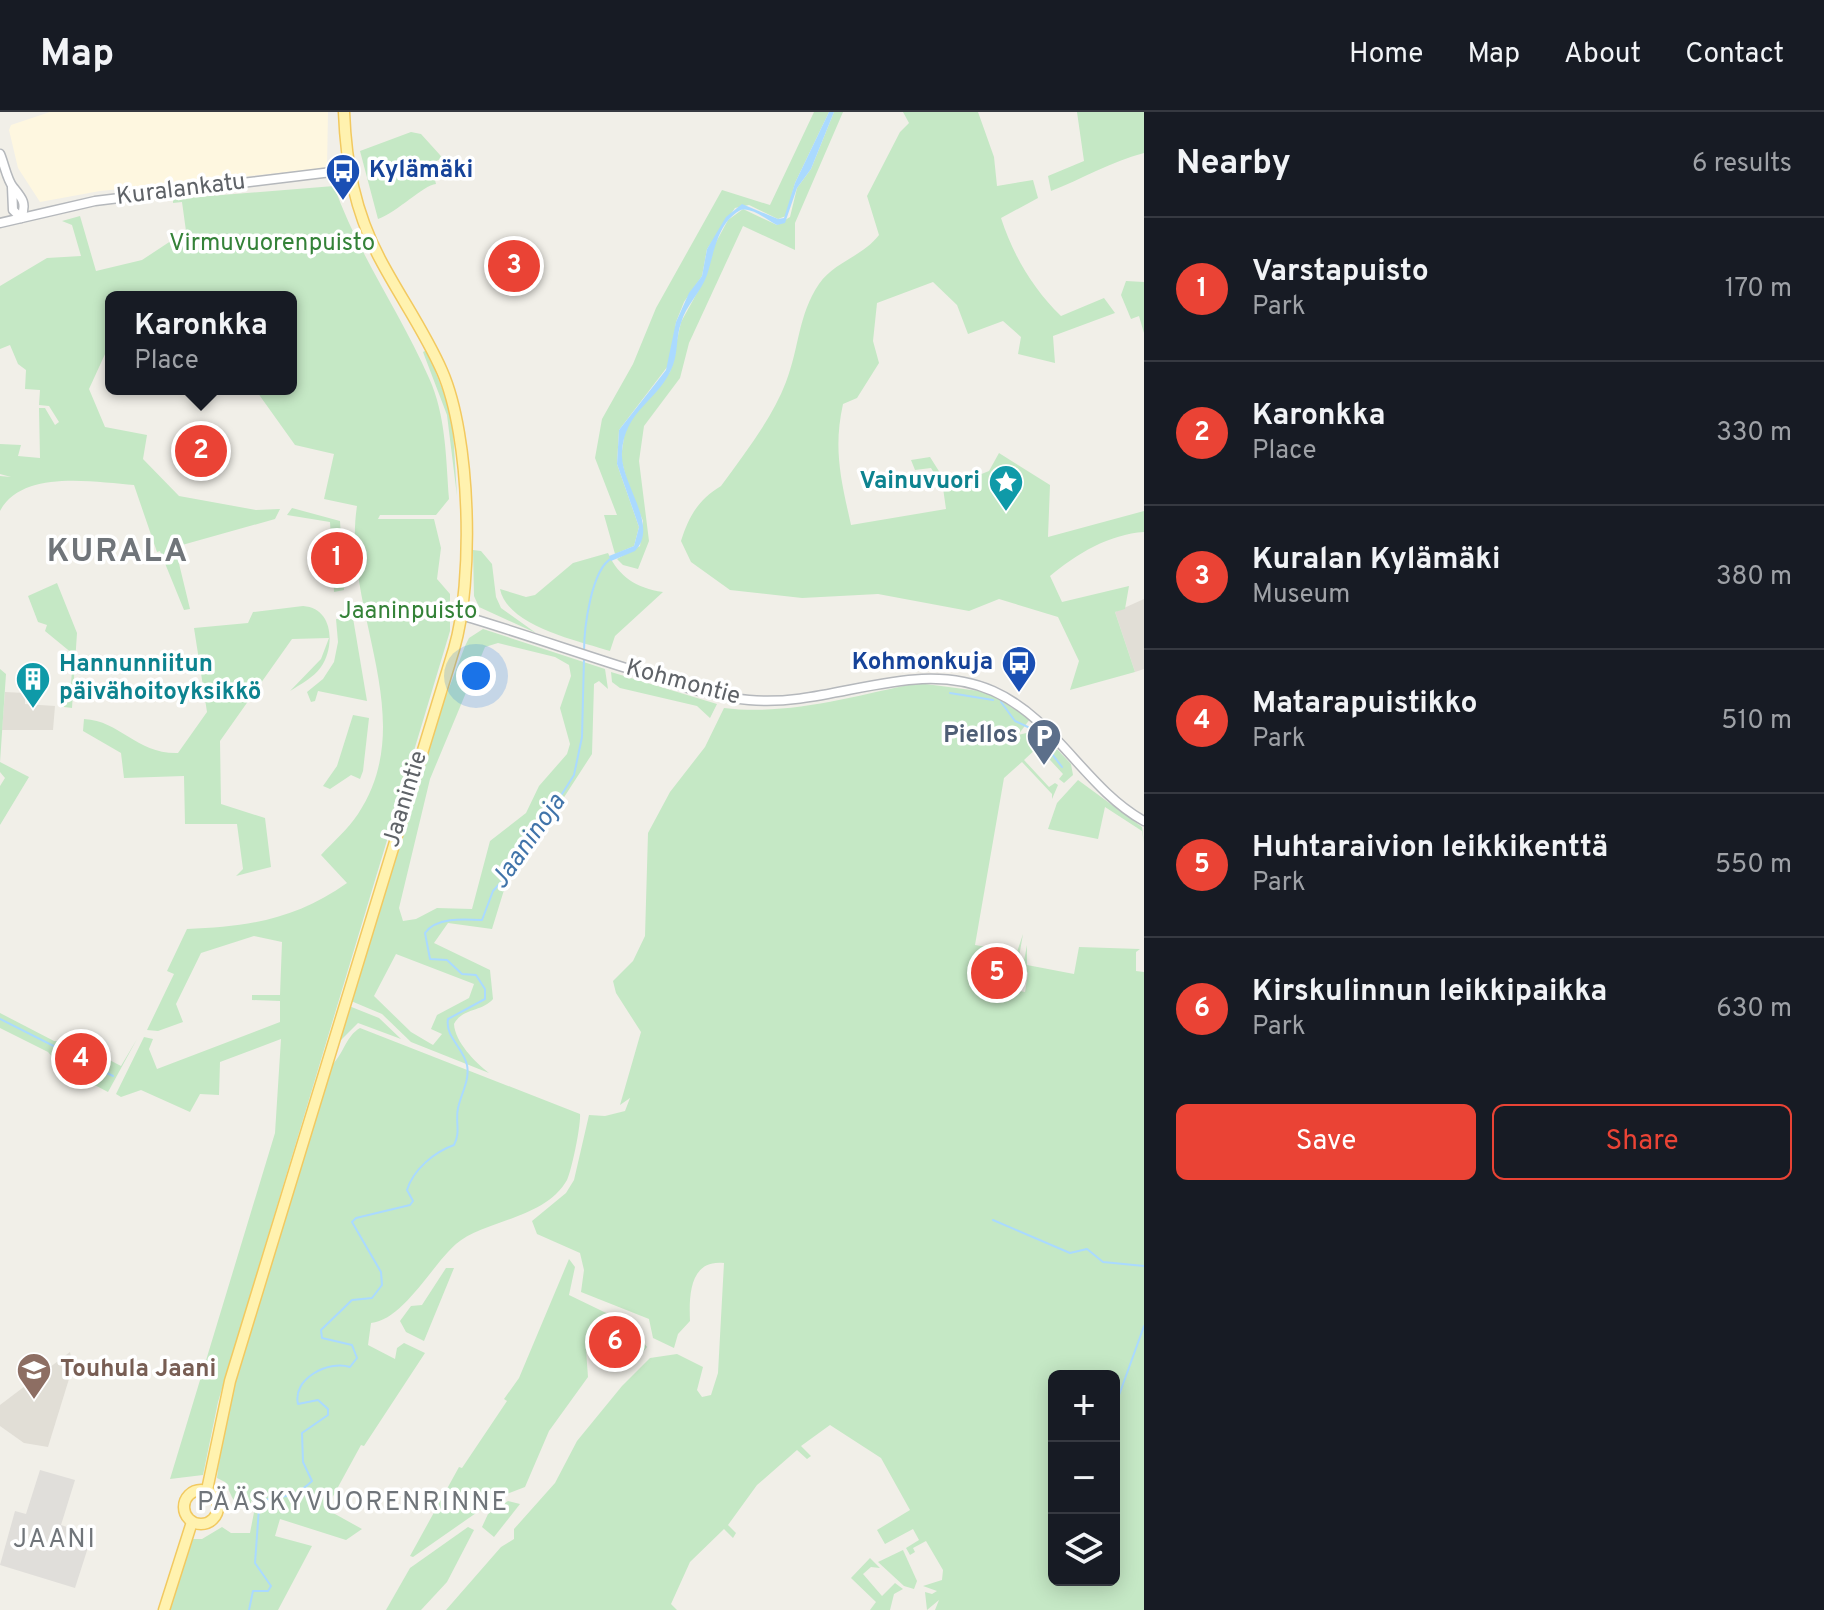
<!DOCTYPE html>
<html lang="en">
<head>
<meta charset="utf-8">
<style>
	:root { --surface:#171b24; --page:#242831; --text:#f1f3f6; --muted:#9ea1a6; --line:#363941; --accent:#ea4335 }
	body { margin:0; font-family:Overpass,sans-serif; background:var(--page); color:var(--text) }
	.controls { position:absolute; right:24px; bottom:24px; display:grid; overflow:hidden; border-radius:12px; box-shadow:0 4px 20px #0003 }
	.controls button { width:72px; height:72px; display:grid; place-items:center; padding:0; border:0; border-bottom:2px solid var(--line); background:var(--surface); color:var(--text); font:40px sans-serif }
	.you { position:absolute; left:476px; top:564px; width:28px; height:28px; margin:-20px; border:6px solid #fff; border-radius:50%; background:#1a73e8; box-shadow:0 0 0 12px #1a73e833 }
	.badge { display:grid; place-items:center; width:52px; height:52px; border-radius:50%; background:var(--accent); color:#fff; font-size:26px; font-weight:700 }
	.pin { position:absolute; translate:-50% -50%; border:4px solid #fff; box-shadow:0 2px 8px #0006 }
	.popup { position:absolute; left:105px; top:179px; width:192px; height:104px; box-sizing:border-box; display:grid; place-content:center; border-radius:12px; background:var(--surface); filter:drop-shadow(0 2px 6px #0005); font-size:26px; white-space:nowrap; color:var(--muted) }
	.popup b { font-size:30px; color:var(--text) }
	.popup::after { content:''; position:absolute; left:50%; top:100%; margin-left:-16px; border:16px solid transparent; border-top-color:var(--surface) }
	.list { margin:0; padding:0; list-style:none }
	h2 { display:flex; justify-content:space-between; align-items:center; height:104px; margin:0; padding:0 32px; font-size:34px }
	h2 small { font-size:26px; font-weight:400; color:var(--muted) }
	.list li { display:grid; grid-template-columns:52px 1fr auto; gap:24px; align-items:center; box-sizing:border-box; height:144px; padding:0 32px; border-top:2px solid var(--line) }
	.list b { display:block; font-size:30px; white-space:nowrap }
	.list p { margin:0; font-size:26px; white-space:nowrap; color:var(--muted) }
	.list em { font-size:26px; font-style:normal; color:var(--muted) }
	.actions { display:flex; gap:16px; padding:24px 32px }
	.actions a { flex:1; padding:18px 0; border:2px solid var(--accent); border-radius:12px; text-align:center; font-size:28px; color:var(--accent) }
	.actions .main { background:var(--accent); color:#fff }
	.icon { flex:none; width:44px; height:44px; fill:none; stroke:currentColor; stroke-width:2; stroke-linecap:round; stroke-linejoin:round }
	.map { position:relative; flex:none; width:1144px; height:1498px; overflow:hidden }
	header { display:flex; align-items:center; gap:48px; box-sizing:border-box; height:112px; padding:0 40px; background:var(--surface); border-bottom:2px solid var(--line) }
	header strong { font-size:38px }
	nav { display:flex; gap:44px; margin-inline-start:auto; font-size:28px }
	main { display:flex }
	aside { flex:1; background:var(--surface) }
	.map>svg:first-child { display:block }
</style>
</head>
<body>
<header>
<strong>Map</strong>
<nav><a>Home</a><a>Map</a><a>About</a><a>Contact</a></nav>
</header>
<main>
<div class="map">
<svg width="1144" height="1498" viewBox="0 0 1144 1498">
	<rect width="100%" height="100%" fill="#f1efe8"/>
	<path fill="#fef7e0" d="M50,0H328L327,56L100,79L40,90L18,56L9,18L11,13Z"/>
	<path fill="#e0deda" d="M40,1358L75,1368L61,1413L92,1423L75,1476L0,1453L15,1399L26,1402Z"/>
	<g fill="#e1ded6">
		<path d="M1144,487V557L1135,560L1115,500Z"/>
		<path d="M5,580L25,581V592L55,594L53,618H2Z"/>
		<path d="M70,1240L73,1254L48,1335L24,1331L0,1314V1293Z"/>
	</g>
	<g fill="#c5e8c5" fill-rule="evenodd">
		<path d="M814,0H829L795,71L786,104L778,107L749,93L735,96L707,137L702,164L684,190L676,210L671,250L619,318L617,352L639,415L634,434L615,442L604,403H617L595,346L602,307L633,252L656,196L722,78L770,93Z"/>
		<path d="M834,0H843L795,111V138L743,114L689,231L680,266L644,314L639,349L649,429L638,457L623,453L617,447L640,434L643,409L628,373L621,346L625,318L633,304L670,260L681,210L703,170L709,143L728,108L743,97L777,113L790,105L797,76L811,57Z"/>
		<path d="M903,0H978L994,45L997,74L1033,68L1038,86L1001,106C1013,143 1033,177 1061,204L1104,186L1115,201L1053,224L1055,251L1018,242L1021,225L1003,209L968,222L957,193L933,170L877,191L873,229L879,251L857,286L843,292C833,337 841,368 851,413L946,397L943,376L931,356L915,358L911,348L930,345L949,375L989,359L999,341L1050,373L1048,425L1144,399V420C1110,422 1076,442 1050,464L1062,490L1129,474L1125,497L1115,500L1135,560L1070,578L1079,549L1058,505L999,487L969,499L878,482L802,486L730,478L691,450L681,429C689,404 698,388 721,374C744,342 772,307 786,270C799,237 798,203 819,172C834,150 862,145 879,123L867,84L900,20L909,11Z"/>
		<path d="M1077,0H1144V41C1112,49 1082,67 1051,79L1048,64L1084,49Z"/>
		<path d="M411,20L421,22L440,43L442,46L431,52L436,72C423,73 398,100 378,107L360,39Z"/>
		<path d="M334,74C358,142 400,200 429,266C446,303 446,347 449,387L436,403H380L378,407H434L441,436L437,467L450,482V519L218,1290L203,1363L170,1367L275,1021L281,927L220,950L219,983L200,982L190,1000L141,978L121,985L116,982L144,925L153,927L149,937L157,957L280,910V889L252,888V883H280L282,830L254,824L201,841L176,892L183,910L158,919L147,918L174,862L167,859L187,817C248,815 296,807 347,771L321,743C333,730 348,717 358,702C422,605 341,496 357,394L324,387L334,342L295,333L255,277H291V185H111V229L89,277L105,315L147,323L143,347L179,384L256,398L280,397L275,407L175,435L190,497L184,498L160,439L157,440L134,373C94,370 22,357 0,399V364L11,365L0,362V332L21,333L18,344L40,346L39,296H45L55,313L59,310L49,294L39,293L40,278L25,277L26,258L18,252L10,233L0,237V174L47,146L81,144L72,113L62,109L80,104L96,159L142,148L186,119L182,90L173,91V87Z"/>
		<path d="M1126,169L1144,170V221L1139,204L1131,207L1121,183Z"/>
		<path d="M427,238L452,302L457,384L447,303L423,240Z"/>
		<path d="M292,396L340,409L344,478L334,480L330,410L287,403Z"/>
		<path d="M473,438L481,439L492,452L496,485L501,496L536,521L479,495L474,484Z"/>
		<path d="M608,441C619,465 636,476 663,480L615,524L610,539C579,529 507,514 500,477L526,485L535,483L573,451Z"/>
		<path d="M57,471L77,521L72,596L64,595L66,573H71L73,542L45,519L47,513L38,510L28,484Z"/>
		<path d="M303,494C334,496 335,535 321,555C313,566 301,572 290,579L321,547L329,526L292,527L220,629L221,692L265,706L271,755L236,764L243,757L237,712H185L184,664L124,666L121,641L83,619L84,607C121,609 136,642 178,641L207,600L194,516L248,511L253,500Z"/>
		<path d="M353,506L367,589L318,579L315,589L311,590L307,580L323,567L334,550L338,530L336,507Z"/>
		<path d="M483,517L605,557L608,577L599,569L594,572L592,642L504,778L492,817L448,811L434,831L490,858L493,887C482,900 462,896 454,912C455,930 475,950 489,961L411,930L382,902L351,889L424,642L465,534L469,526ZM498,531L555,545L569,553L571,564L560,596L570,632L567,642L539,674L526,701L490,729L472,797L437,796L416,807L403,809L399,796L430,667L485,535ZM396,842L474,872L469,886L437,903L431,917L442,922L433,933L411,920L374,884Z"/>
		<path d="M0,557L6,562L0,650L29,665L0,713V674L5,666L0,660Z"/>
		<path d="M611,560L717,592L710,606L697,594L620,576L612,570Z"/>
		<path d="M918,571L979,579L994,584L1030,607L1018,623L1039,618L1071,652L1073,663L1064,671L1059,667L1063,662L1038,635L1024,648L1049,675L1055,671L1058,673L1052,687V682L1022,650L1004,666L975,833L1017,840L1023,822L1016,862L1013,860L1011,865L1016,866L1014,878L1025,880L1028,861L1023,854L1027,833V853L1074,862L1079,835L1140,837L1136,840V859L1144,860V1498H935L939,1488L927,1498L925,1480L932,1482L937,1479L923,1474L942,1468L943,1458L926,1429L913,1436L915,1440L910,1443L906,1436L919,1428L913,1417L885,1432L877,1418L910,1398L881,1346L830,1313L801,1334L811,1344L807,1347L797,1338L757,1373L728,1413L736,1421L733,1426L724,1417L690,1450L671,1492L677,1498H446L501,1435L514,1427V1417L555,1371L577,1329L622,1274L650,1246L677,1242L703,1255L697,1278L702,1285L711,1283L718,1261L724,1151C689,1147 689,1185 690,1209L678,1222L674,1236L653,1226L649,1207L581,1180L584,1158L580,1141L537,1122L532,1109L566,1081L574,1068L589,1003L605,1004L625,999L630,986L620,993L641,920L616,881L613,869L633,849L645,824L648,721L670,680L705,635L724,596C787,604 854,584 918,571ZM1054,1264H1114V1468H1054Z"/>
		<path d="M353,603L369,606L363,659L360,667L351,663L330,677L323,674L337,654Z"/>
		<path d="M1078,668L1142,715L1144,731L1142,719L1105,695L1098,727L1048,717L1057,691Z"/>
		<path d="M349,894L379,906L401,927L358,911L340,929Z"/>
		<path d="M0,901L54,929L75,930L121,954L137,927L108,980L62,956L48,940L0,916Z"/>
		<path d="M360,916L580,1002C581,1013 572,1057 567,1068C545,1107 484,1108 456,1132C432,1153 403,1208 371,1211L368,1233L395,1247L397,1236L404,1231L425,1241L364,1334L361,1333L326,1397L362,1417L346,1428L280,1407L275,1424L312,1434L278,1498H168L193,1427H202L222,1415L231,1421H250L256,1390L251,1389V1398C232,1394 233,1385 225,1370L217,1366L223,1309L332,953C344,941 346,924 360,916Z"/>
		<path d="M569,1147L575,1155L569,1183L631,1213L647,1235L635,1250H622L614,1242L586,1238L588,1265L549,1319L525,1375L499,1385L413,1445L410,1444L459,1355L462,1356L507,1289L504,1287L519,1266Z"/>
		<path d="M446,1156H454L424,1229L406,1220L400,1209L411,1194L422,1193Z"/>
		<path d="M508,1389L520,1392L494,1425L482,1415L488,1402Z"/>
		<path d="M468,1415L474,1418L447,1470L421,1498H386L410,1456Z"/>
		<path d="M903,1438L917,1469L914,1477L904,1474L878,1450Z"/>
		<path d="M870,1446L880,1456L871,1455L863,1462L882,1484L895,1471L903,1477L894,1482L890,1498H870L876,1490L851,1466Z"/>
	</g>
	<path fill="#aadaff" d="M829,0H834L811,57L797,76L785,111L777,113C767,108 749,93 739,99C717,112 714,142 707,163C701,180 686,193 681,211C676,225 678,240 673,253C660,289 624,297 622,341C620,371 660,414 635,439L611,449L609,444L634,434L639,415L617,352L619,318L666,258L676,210L689,181L702,164L707,137L726,105L742,92L778,107L784,106L795,71Z"/>
	<g fill="none" stroke-linecap="round" stroke-linejoin="round">
		<g stroke="#aadaff" stroke-width="2">
			<path d="M584,540C584,517 591,457 612,446"/>
			<path d="M950,581L993,588"/>
			<path d="M1001,590L1015,609L1032,617"/>
			<path d="M1036,621L1062,655"/>
			<path d="M0,907L113,964"/>
			<path d="M993,1108L1070,1141L1087,1137L1103,1150L1144,1154"/>
			<path d="M1114,1297L1144,1214"/>
			<path d="M249,1498L253,1479H268L271,1474L255,1451L259,1396L262,1389C285,1381 290,1390 312,1369L303,1350L302,1321L328,1303V1297L318,1288L298,1292C292,1267 328,1248 350,1255L357,1246L352,1233L322,1226L321,1218L352,1188L372,1186L382,1173L381,1160L352,1110L356,1106L410,1093L413,1089L407,1078C413,1058 434,1040 454,1033C461,1020 455,1010 458,996C461,982 470,968 467,953C463,935 445,925 448,907L485,887V877L476,863L462,862L447,848L430,847L425,821C436,805 464,807 482,808L493,779L517,753L574,663L582,625L584,546"/>
		</g>
		<g stroke="#b5b8bc" stroke-width="11">
			<g id="minor">
				<path d="M0,42C4,51 7,68 13,75C22,86 27,91 21,106L13,98L12,75"/>
				<path d="M0,111L95,89L348,58"/>
				<path d="M464,504C518,520 572,539 626,556C666,569 706,584 749,588C832,596 913,544 993,579C1056,607 1085,676 1144,709"/>
			</g>
		</g>
		<g stroke="#f2c960" stroke-width="13">
			<g id="major">
				<circle cx="201" cy="1395" r="17"/>
				<path d="M207,1378L230,1269L454,537C474,469 471,325 442,259C425,220 400,185 380,147C355,100 346,52 344,0"/>
				<path d="M164,1498L192,1410"/>
			</g>
		</g>
		<use href="#minor" stroke="#fff" stroke-width="8"/>
		<use href="#major" stroke="#fff2af" stroke-width="10"/>
	</g>
	<defs>
		<g id="bus-pin" transform="scale(1.8)"><path d="M0 17L-7.5 6A9.5 9.5 0 1 1 7.5 6Z" fill="#1a4fb4" stroke="#fff"/><path d="M-5-6H5V4H4V6H2V4H-2V6H-4V4H-5ZM-3.5-4V0h7V-4ZM-3.5 1.2v1.5H-2V1.2ZM2 1.2v1.5H3.5V1.2Z" fill="#fff"/></g>
		<g id="sight-pin" transform="scale(1.8)"><path d="M0 17L-7.5 6A9.5 9.5 0 1 1 7.5 6Z" fill="#0f9aa8" stroke="#fff"/><path d="M0-6L1.8-2.2L6-1.7L2.9 1.2L3.7 5.4L0 3.3L-3.7 5.4L-2.9 1.2L-6-1.7L-1.8-2.2Z" fill="#fff"/></g>
		<g id="building-pin" transform="scale(1.8)"><path d="M0 17L-7.5 6A9.5 9.5 0 1 1 7.5 6Z" fill="#0f9aa8" stroke="#fff"/><path d="M-4-6H4V6H1V3H-1V6H-4ZM-2.5-4.3h1.7v1.8h-1.7ZM.8-4.3h1.7v1.8H.8ZM-2.5-1h1.7V.8h-1.7ZM.8-1h1.7V.8H.8Z" fill="#fff"/></g>
		<g id="parking-pin" transform="scale(1.8)"><path d="M0 17L-7.5 6A9.5 9.5 0 1 1 7.5 6Z" fill="#5c6f8a" stroke="#fff"/><path d="M-3.5-5.5H1a3.5 3.5 0 0 1 0 7H-1V5.5H-3.5ZM-1-3.4V-.6H.8a1.4 1.4 0 0 0 0-2.8Z" fill="#fff"/></g>
		<g id="school-pin" transform="scale(1.8)"><path d="M0 17L-7.5 6A9.5 9.5 0 1 1 7.5 6Z" fill="#8d6e63" stroke="#fff"/><path d="M0-5L7-2L0 1L-7-2ZM-4 1L0 2.5L4 1V4Q0 6-4 4Z" fill="#fff"/></g>
	</defs>
	<g fill-rule="evenodd">
		<use href="#bus-pin" x="343" y="59"/>
		<use href="#sight-pin" x="1006" y="370"/>
		<use href="#bus-pin" x="1019" y="551"/>
		<use href="#building-pin" x="33" y="567"/>
		<use href="#parking-pin" x="1044" y="624"/>
		<use href="#school-pin" x="34" y="1258"/>
	</g>
	<g text-anchor="middle" dominant-baseline="central" stroke-width="7" stroke-linejoin="round" paint-order="stroke">
		<g font-size="24" font-weight="bold" fill="#164399" stroke="#fff" text-anchor="start">
			<text x="369" y="59">Kylämäki</text>
			<text x="993" y="551" text-anchor="end">Kohmonkuja</text>
		</g>
		<g font-size="24" fill="#5f6368" stroke="#fff">
			<text transform="translate(181 78) rotate(-7)">Kuralankatu</text>
			<text transform="translate(683 571) rotate(15)">Kohmontie</text>
			<text transform="translate(406 687) rotate(-73)">Jaanintie</text>
		</g>
		<g font-size="24" fill="#348238" stroke="#fff">
			<text x="272" y="132">Virmuvuorenpuisto</text>
			<text x="408" y="500">Jaaninpuisto</text>
		</g>
		<g font-size="24" font-weight="bold" fill="#0d838f" stroke="#fff" text-anchor="end">
			<text x="980" y="370">Vainuvuori</text>
			<text x="59" y="553" text-anchor="start">Hannunniitun<tspan x="59" dy="28">päivähoitoyksikkö</tspan></text>
		</g>
		<g font-size="24" font-weight="bold" fill="#4e5e75" stroke="#fff" text-anchor="end">
			<text x="1018" y="624">Piellos</text>
		</g>
		<g font-size="24" font-weight="bold" fill="#785e54" stroke="#fff" text-anchor="start">
			<text x="60" y="1258">Touhula Jaani</text>
		</g>
		<g font-size="26" font-style="italic" fill="#4174aa" stroke="#fff">
			<text transform="translate(529 730) rotate(-55)">Jaaninoja</text>
		</g>
		<g font-size="26" letter-spacing="2" fill="#70757a" stroke="#fff">
			<text x="353" y="1391">PÄÄSKYVUORENRINNE</text>
			<text x="55" y="1428">JAANI</text>
		</g>
		<g font-size="32" font-weight="bold" letter-spacing="2" fill="#70757a" stroke="#fff">
			<text x="118" y="441">KURALA</text>
		</g>
	</g>
</svg>
<div class="controls">
<button>+</button>
<button>−</button>
<button><svg class="icon" aria-label="layers" viewBox="0 0 24 24"><path d="M12 4l9 5-9 5-9-5zM3 14l9 5 9-5"/></svg></button>
</div>
<div class="you"></div>
<div class="pin badge" style="left:337px;top:446px">1</div>
<div class="pin badge" style="left:201px;top:339px">2</div>
<div class="popup"><b>Karonkka</b>Place</div>
<div class="pin badge" style="left:514px;top:154px">3</div>
<div class="pin badge" style="left:81px;top:947px">4</div>
<div class="pin badge" style="left:997px;top:861px">5</div>
<div class="pin badge" style="left:615px;top:1230px">6</div>
</div>
<aside>
<h2>Nearby<small>6 results</small></h2>
<ul class="list">
<li><span class="badge">1</span><div><b>Varstapuisto</b><p>Park</p></div><em>170 m</em></li>
<li><span class="badge">2</span><div><b>Karonkka</b><p>Place</p></div><em>330 m</em></li>
<li><span class="badge">3</span><div><b>Kuralan Kylämäki</b><p>Museum</p></div><em>380 m</em></li>
<li><span class="badge">4</span><div><b>Matarapuistikko</b><p>Park</p></div><em>510 m</em></li>
<li><span class="badge">5</span><div><b>Huhtaraivion leikkikenttä</b><p>Park</p></div><em>550 m</em></li>
<li><span class="badge">6</span><div><b>Kirskulinnun leikkipaikka</b><p>Park</p></div><em>630 m</em></li>
</ul>
<div class="actions"><a class="main">Save</a><a>Share</a></div>
</aside>
</main>
</body>
</html>
